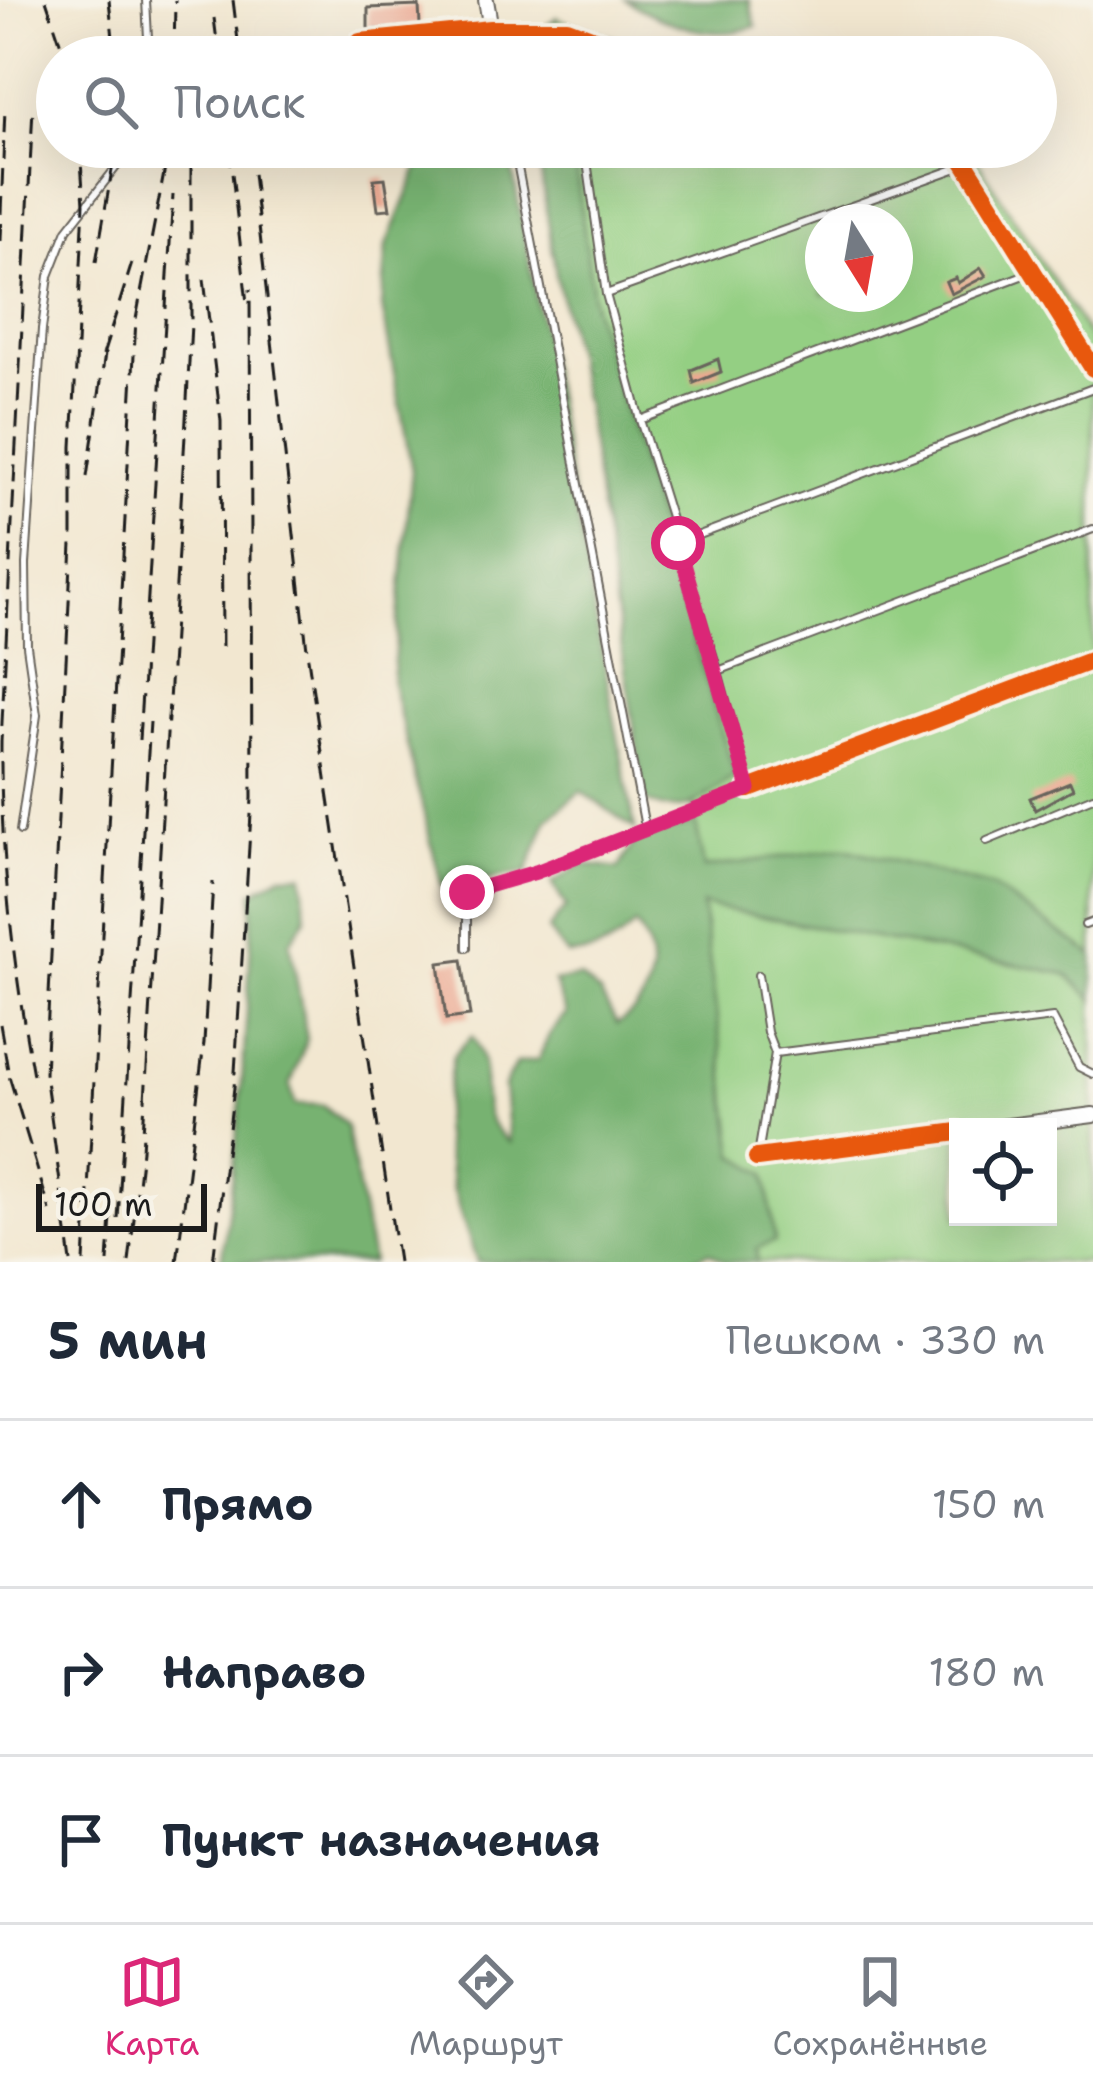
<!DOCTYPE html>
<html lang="ru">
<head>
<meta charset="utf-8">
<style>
	:root { --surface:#fff; --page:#f6f6f7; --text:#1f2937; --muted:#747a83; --line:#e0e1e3; --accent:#db2777 }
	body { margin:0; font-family:"Shantell Sans",sans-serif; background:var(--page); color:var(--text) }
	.controls { position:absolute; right:36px; bottom:36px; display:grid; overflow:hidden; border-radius:0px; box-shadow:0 12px 48px #0002 }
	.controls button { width:108px; height:108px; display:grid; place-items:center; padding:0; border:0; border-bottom:3px solid var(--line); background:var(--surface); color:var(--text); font:60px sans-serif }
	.compass { position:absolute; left:805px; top:204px; width:108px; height:108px; border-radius:50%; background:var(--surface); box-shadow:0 12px 48px #0002; rotate:169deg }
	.scale { position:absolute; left:36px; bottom:30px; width:171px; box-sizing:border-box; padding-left:12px; border:6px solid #1c1c1c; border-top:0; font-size:33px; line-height:42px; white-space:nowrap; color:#1c1c1c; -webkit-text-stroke:9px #f7f3e8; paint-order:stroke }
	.stop { position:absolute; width:36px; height:36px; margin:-27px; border:9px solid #db2777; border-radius:50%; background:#fff }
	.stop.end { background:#db2777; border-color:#fff; box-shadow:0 3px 12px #0008 }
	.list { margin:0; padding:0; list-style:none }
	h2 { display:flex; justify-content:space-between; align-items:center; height:156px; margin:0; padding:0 48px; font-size:51px }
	h2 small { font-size:39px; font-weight:400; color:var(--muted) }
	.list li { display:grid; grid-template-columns:78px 1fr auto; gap:36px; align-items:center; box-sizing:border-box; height:168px; padding:0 48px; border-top:3px solid var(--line) }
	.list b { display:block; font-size:45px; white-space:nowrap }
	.list em { font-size:39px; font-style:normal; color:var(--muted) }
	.icon { flex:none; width:66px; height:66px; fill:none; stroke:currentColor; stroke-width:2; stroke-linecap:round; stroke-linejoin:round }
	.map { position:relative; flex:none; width:1093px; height:1262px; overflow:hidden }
	.search { position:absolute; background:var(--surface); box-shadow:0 12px 48px #0002; left:36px; right:36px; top:36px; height:132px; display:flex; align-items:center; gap:30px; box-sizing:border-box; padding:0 42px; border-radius:66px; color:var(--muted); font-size:45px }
	.sheet { height:660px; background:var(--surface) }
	nav { display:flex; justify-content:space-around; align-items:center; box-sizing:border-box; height:168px; border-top:3px solid var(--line); background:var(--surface); font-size:33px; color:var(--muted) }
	nav a { display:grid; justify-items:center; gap:6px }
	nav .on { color:var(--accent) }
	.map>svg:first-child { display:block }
</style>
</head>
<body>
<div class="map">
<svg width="1093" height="1262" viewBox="0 0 1093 1262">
	<rect width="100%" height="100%" fill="#f7f3e8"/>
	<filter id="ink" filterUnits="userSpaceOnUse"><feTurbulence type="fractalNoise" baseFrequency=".00833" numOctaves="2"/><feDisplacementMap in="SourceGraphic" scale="24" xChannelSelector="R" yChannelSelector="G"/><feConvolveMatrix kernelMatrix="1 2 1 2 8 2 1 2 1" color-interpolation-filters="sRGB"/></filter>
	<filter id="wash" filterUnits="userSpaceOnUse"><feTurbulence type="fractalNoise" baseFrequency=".004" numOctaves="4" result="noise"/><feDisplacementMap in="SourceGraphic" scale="48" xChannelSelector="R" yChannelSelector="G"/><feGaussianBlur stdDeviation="2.7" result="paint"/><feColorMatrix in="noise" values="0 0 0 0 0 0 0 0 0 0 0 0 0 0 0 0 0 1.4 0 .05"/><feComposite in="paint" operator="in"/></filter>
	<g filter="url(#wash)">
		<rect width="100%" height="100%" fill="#f2e7d0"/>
		<g fill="#94cf83" stroke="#587650" stroke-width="3" fill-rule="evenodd">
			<path d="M556,18L667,57H561Z"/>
			<path d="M573,147H969L1093,343V955L992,887L844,848L703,869L691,794L735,775L595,314ZM823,222H895V294H823Z"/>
			<path d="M702,905L1067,974L1093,999V1262H757L735,1155ZM958,1127H1048V1217H958Z"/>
		</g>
		<g fill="#77b271" stroke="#4a6746" stroke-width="3">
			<path d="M626,0H749L756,26C714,43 662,23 626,0Z"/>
			<path d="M556,18L561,57H524L522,46Z"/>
			<path d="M427,147H508L635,829L581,791L547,820L527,872L442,887L392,683L412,471L382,307L387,245Z"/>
			<path d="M537,147H573L595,314L735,776C702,797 683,822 645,800L585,406L556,274Z"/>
			<path d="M696,823L704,868L844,848L992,887L1093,955V999L1066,974L702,905L735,1155L766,1174L775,1241L757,1248V1262H726L709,1252L685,1262H477L453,1191L442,1127L453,1056L472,1036C499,1076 466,1111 509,1142L504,1086L516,1063L538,1060L549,1035L566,1014L554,982L580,977L600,994L617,1024C655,1001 662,960 635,925C616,946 595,954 567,955L548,930L566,907L552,883L583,864L618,869L638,837Z"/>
			<path d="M303,874L306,918L290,942L307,1039L290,1085L295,1104L323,1105L346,1125L372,1262H221C240,1139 248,1016 253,892L282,875Z"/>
		</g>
		<g id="blocks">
			<g fill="#eca891">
				<path d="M419,6L420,25L368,30V8Z"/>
				<path d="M372,147H416V153L373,158Z"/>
				<path d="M385,178L390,209L378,210L374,179Z"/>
				<path d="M981,268L986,276L951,294L946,282L956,278L958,283Z"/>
				<path d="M718,359L721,372L694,383L691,370Z"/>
				<path d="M1070,782L1073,789L1035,810L1030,798Z"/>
				<path d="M462,960L470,1016L446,1019L439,963Z"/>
			</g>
		</g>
	</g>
	<g filter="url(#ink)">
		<use href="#blocks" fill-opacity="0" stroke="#67635b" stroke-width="3"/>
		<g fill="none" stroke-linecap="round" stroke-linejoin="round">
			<g stroke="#67635b" stroke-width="10">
				<g id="lane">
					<path d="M146,0L149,57"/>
					<path d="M567,32L571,57"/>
					<path d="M492,33L497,57"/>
					<path d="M514,147L645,827"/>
					<path d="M586,159L622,147"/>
					<path d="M606,294L963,166"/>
					<path d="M640,420L1029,273"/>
					<path d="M678,543L1093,388"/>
					<path d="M718,671L1093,529"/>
					<path d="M20,831L37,715L27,646L26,564L42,329L49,276L67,230L132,147"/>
					<path d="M987,841L1093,797"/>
					<path d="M1085,925L1093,922"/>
					<path d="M467,948V892L536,872L749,789L718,671L640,420L606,294L585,147"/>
					<path d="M775,1053L1053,1018L1079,1067L1093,1074"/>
					<path d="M758,1155L775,1053L767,1032L758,975"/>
				</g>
			</g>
			<g stroke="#67635b" stroke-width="18">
				<g id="street">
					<path d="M486,0L491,29"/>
					<path d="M360,42L491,29H567L642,57"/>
					<path d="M955,147L1093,368"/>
					<path d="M749,789L1093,660"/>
					<path d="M1000,1127L1093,1115"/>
					<path d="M757,1158L958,1132"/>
				</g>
			</g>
			<use href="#lane" stroke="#fff" stroke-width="6"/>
			<use href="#street" stroke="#fff" stroke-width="14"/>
			<g stroke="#1c1c1c" stroke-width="3" stroke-dasharray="18 9" stroke-linecap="butt">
				<path d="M46,0L65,57"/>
				<path d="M109,0L115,57"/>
				<path d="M233,0L240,57"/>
				<path d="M214,18L219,57"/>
				<path d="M174,57L175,0"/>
				<path d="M229,147L247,303"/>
				<path d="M250,147L308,658L398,1262"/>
				<path d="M0,241L5,108"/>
				<path d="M96,262L116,147"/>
				<path d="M204,279L221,421L222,656"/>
				<path d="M103,355L132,263"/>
				<path d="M87,477L107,340"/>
				<path d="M139,740L173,195"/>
				<path d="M0,1024L9,1076L50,1211"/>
				<path d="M33,1075C13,964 0,855 1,742L33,108"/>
				<path d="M118,1219L150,722"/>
				<path d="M71,1262L45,1073L72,544V447L84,204L80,147"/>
				<path d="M84,1262L136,319L169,147"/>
				<path d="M108,1262L112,1201"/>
				<path d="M129,1262L142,1150L186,419L191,324V147"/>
				<path d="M177,1262L204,1043L213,882"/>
				<path d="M213,1262L234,1088L252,798L250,289"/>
			</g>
			<g stroke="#f7f3e8" stroke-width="26">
				<g id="cycleway">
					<path d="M360,42L491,29H567L642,57"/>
					<path d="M955,147L1093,368"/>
					<path d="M749,789L1093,660"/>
					<path d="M757,1158L958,1132"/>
				</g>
			</g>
			<use href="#cycleway" stroke="#e8590c" stroke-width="18"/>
		</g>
	</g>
	<g fill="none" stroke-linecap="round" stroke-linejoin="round" filter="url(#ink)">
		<path stroke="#db2777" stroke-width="15" d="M467,892L536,872L749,789L678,543"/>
	</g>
</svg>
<div class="controls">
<button><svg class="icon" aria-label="locate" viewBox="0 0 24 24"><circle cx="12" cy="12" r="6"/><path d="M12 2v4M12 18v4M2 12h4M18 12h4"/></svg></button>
</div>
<svg class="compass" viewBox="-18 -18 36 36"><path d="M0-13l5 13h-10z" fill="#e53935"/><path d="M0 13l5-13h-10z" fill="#747a83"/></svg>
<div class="scale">100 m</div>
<div class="stop" style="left:678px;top:543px"></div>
<div class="stop end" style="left:467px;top:892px"></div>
<div class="search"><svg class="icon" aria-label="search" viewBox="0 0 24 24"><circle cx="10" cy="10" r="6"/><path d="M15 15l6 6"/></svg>Поиск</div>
</div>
<section class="sheet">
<h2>5 мин<small>Пешком · 330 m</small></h2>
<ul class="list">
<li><svg class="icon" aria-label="ahead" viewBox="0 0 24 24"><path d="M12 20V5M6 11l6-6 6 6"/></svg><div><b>Прямо</b></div><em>150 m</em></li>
<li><svg class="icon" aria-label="right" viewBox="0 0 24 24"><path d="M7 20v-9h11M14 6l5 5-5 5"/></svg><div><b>Направо</b></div><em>180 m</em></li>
<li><svg class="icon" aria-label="arrive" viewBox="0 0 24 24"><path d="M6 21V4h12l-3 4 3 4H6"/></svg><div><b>Пункт назначения</b></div></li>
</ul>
</section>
<nav>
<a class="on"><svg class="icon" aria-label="map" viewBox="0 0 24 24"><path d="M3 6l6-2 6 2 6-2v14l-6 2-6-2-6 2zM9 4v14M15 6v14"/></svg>Карта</a>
<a><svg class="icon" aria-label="directions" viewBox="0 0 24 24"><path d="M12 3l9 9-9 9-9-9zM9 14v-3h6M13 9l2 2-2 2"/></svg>Маршрут</a>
<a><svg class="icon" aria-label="saved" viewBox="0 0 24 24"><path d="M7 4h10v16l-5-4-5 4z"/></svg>Сохранённые</a>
</nav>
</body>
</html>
